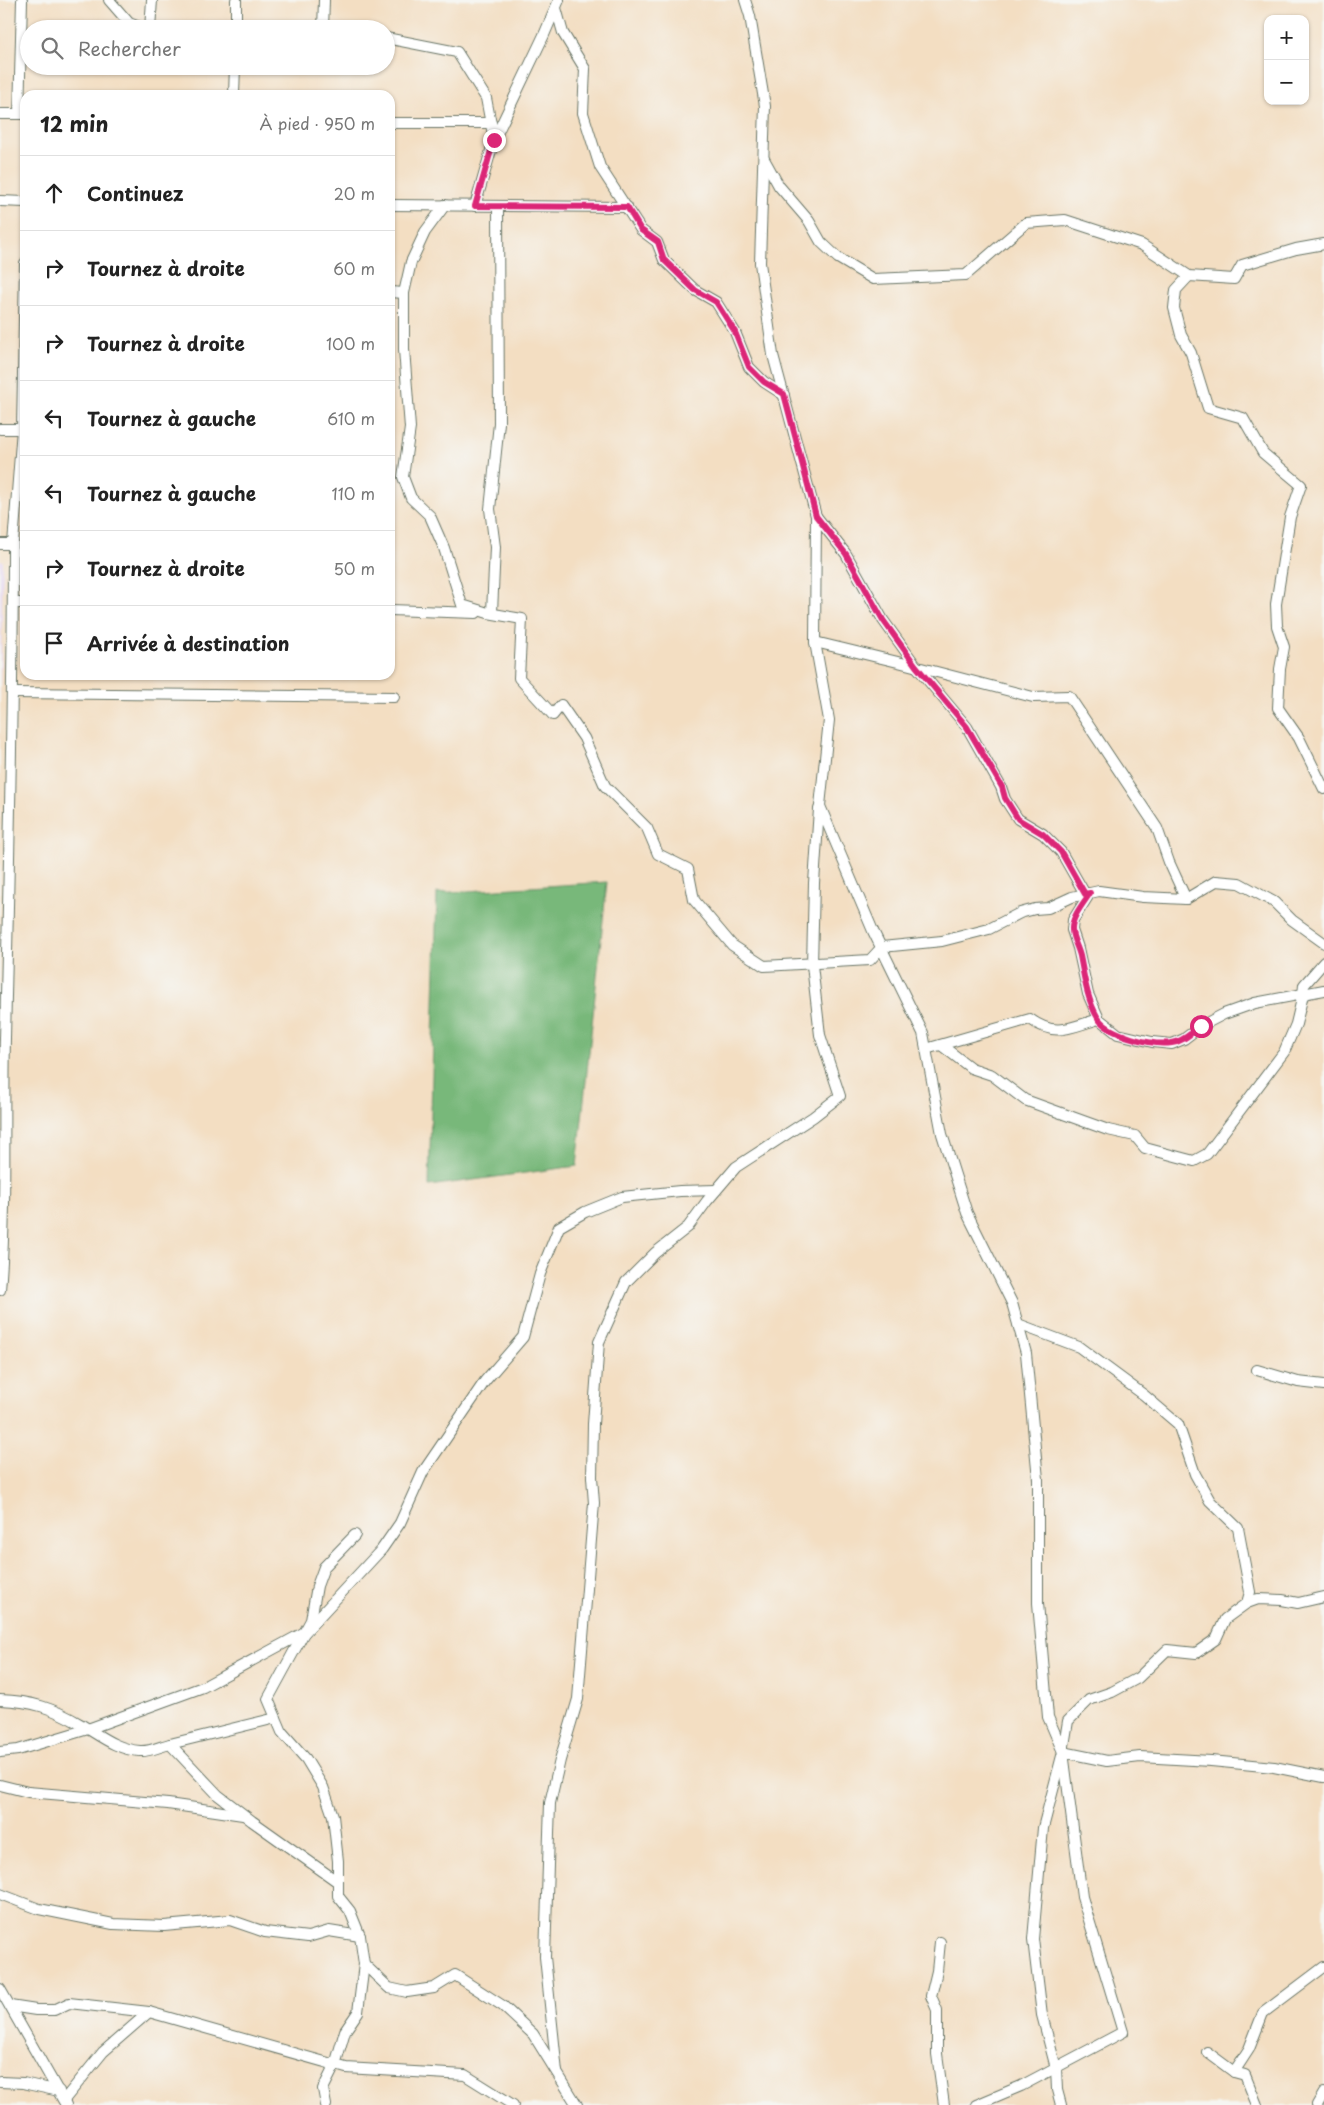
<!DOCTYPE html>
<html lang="fr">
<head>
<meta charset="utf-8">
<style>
	:root { --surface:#fff; --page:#f2f2f2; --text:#222; --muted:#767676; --line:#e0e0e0 }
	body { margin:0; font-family:"Playpen Sans",sans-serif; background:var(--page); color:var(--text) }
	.controls { position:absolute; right:15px; top:15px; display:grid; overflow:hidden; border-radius:10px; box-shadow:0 1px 4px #0004 }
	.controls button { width:45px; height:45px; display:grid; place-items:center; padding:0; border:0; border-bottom:1px solid var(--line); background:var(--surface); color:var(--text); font:25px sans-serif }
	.stop { position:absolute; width:15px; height:15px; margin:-11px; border:4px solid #db2777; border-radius:50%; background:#fff }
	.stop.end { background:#db2777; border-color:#fff; box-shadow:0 1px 5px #0008 }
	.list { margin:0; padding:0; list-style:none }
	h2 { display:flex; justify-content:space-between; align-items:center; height:65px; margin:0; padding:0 20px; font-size:21px }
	h2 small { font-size:16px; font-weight:400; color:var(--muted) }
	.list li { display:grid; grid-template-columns:32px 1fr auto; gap:15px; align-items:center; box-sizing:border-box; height:75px; padding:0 20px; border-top:1px solid var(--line) }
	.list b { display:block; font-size:19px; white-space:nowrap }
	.list em { font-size:16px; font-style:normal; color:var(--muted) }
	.icon { flex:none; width:28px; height:28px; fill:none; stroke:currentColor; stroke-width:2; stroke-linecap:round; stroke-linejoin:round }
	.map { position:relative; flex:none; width:1324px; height:2105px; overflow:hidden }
	.search { position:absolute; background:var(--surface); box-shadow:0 1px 4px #0004; left:20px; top:20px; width:375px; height:55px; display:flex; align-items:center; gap:12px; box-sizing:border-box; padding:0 18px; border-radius:28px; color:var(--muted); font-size:19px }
	.panel { position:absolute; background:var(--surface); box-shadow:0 1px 4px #0004; left:20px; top:90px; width:375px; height:590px; border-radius:15px }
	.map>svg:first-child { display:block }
</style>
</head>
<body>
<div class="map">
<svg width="1324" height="2105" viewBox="0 0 1324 2105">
	<rect width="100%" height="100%" fill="#f6f6f2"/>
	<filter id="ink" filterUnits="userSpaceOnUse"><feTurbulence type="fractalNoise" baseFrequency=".02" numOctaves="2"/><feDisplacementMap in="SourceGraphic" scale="10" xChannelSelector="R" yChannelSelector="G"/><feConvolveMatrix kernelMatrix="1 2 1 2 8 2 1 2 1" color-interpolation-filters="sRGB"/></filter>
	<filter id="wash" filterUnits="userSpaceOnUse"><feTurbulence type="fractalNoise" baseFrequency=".0096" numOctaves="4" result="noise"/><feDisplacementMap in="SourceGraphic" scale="20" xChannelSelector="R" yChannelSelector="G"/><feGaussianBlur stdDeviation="1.12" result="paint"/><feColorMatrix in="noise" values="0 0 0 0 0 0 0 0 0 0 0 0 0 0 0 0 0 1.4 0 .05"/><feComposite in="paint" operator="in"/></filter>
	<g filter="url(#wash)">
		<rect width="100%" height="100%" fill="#f3dec2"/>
		<path fill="#e3d3f2" d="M0,560L3,561L0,704Z"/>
		<path fill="#78b87a" stroke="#4c7a57" d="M607,882L577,1166L429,1186L437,893Z"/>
	</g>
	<g filter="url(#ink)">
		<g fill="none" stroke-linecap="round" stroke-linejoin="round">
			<g stroke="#697566" stroke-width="12">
				<g id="minor">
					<path d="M109,0L129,23L145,29"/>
					<path d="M745,0L750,16L765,106L760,263L773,355L816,516L815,642L829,720L820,806L873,931L923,1033L942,1134L967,1213L1012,1303L1026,1353L1038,1479V1603L1048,1717L1063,1752L1082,1897L1123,2032L1021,2086L976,2105"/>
					<path d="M556,8L563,33L585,69L583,113L600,167L641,230L657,242L664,260L695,290L716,302L735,332L749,367L764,382L784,395"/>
					<path d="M150,29L152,0"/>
					<path d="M236,29V0"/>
					<path d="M323,29L324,0"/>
					<path d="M386,38L457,52L486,98L494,140"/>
					<path d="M234,95L235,66"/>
					<path d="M0,114H24"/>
					<path d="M19,114L22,0"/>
					<path d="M390,123H491"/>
					<path d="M764,159L779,186L809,221L821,242L838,258L873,279L966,275L1026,223L1065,220L1142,245L1189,276L1234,279L1242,265L1296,249L1324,244"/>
					<path d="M0,201L25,202"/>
					<path d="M390,205L627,207"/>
					<path d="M445,205L425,232L411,262L404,293V349L410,428L403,477L411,498L430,516L444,548L462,605L488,613L522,619L519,678L553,715L561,705L584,738L605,786L647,828L658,854L688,869L694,900L732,945L764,966L870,960L882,947L942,941L989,929L1020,913L1035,909L1048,908L1072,897L1099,891L1143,897L1186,899L1216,881L1239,883L1274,902L1292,920L1324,943"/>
					<path d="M475,206L494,140L544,35L559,0"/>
					<path d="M1189,276L1176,290L1174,308L1181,335L1191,353L1208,408L1243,418L1263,453L1301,485L1290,517L1276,604L1277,626L1284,647L1280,669L1278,708L1299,738L1324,789"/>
					<path d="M390,292L404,293"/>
					<path d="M0,429H22"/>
					<path d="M816,516L846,554L883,620L916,666L967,727L1001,787L1005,799L1018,819L1043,834L1061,852L1085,894"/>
					<path d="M0,544H13C13,709 9,873 5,1038C3,1122 7,1207 0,1290"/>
					<path d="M13,544L22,429L25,263"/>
					<path d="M13,603H25"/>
					<path d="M390,610L476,613"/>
					<path d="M492,612L495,547L490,509L499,423L498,206"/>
					<path d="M815,642L902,663L1033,697L1069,696L1157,828L1169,862L1186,899"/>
					<path d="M13,693L394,697"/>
					<path d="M1090,893L1073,920L1072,930L1078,948L1088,994L1099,1019L1118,1034L1152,1042L1172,1044L1184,1039L1201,1026L1224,1014L1255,1003L1324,990"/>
					<path d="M941,1045L971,1068L992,1075L1025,1100L1108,1130L1135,1136L1145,1148L1194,1161L1207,1154L1284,1052L1296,1024L1303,995L1304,985L1324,962"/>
					<path d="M926,1049L1030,1019C1056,1038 1070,1027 1099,1019"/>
					<path d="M1018,1324L1079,1347L1144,1395L1178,1424L1195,1474L1210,1501L1238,1528L1250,1592L1247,1603"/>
					<path d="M1257,1370L1298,1382L1324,1385"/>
					<path d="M0,1700C32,1701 53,1708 80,1724C99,1735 117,1750 140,1751C149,1752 161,1746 170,1744L218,1795L252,1821L338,1882"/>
					<path d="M170,1744L276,1718"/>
					<path d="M0,1752L18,1750L88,1729L203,1687L305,1632L382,1549L400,1523L423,1472L485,1381L523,1337L540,1274L559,1227L585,1212L622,1197L680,1191L716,1190"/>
					<path d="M1063,1752L1107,1761L1140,1757L1211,1761L1274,1767L1324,1777"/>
					<path d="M0,1785L28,1792L168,1804L243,1815"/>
					<path d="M0,1894L39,1909L113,1924L164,1926L230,1920L265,1932L308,1937L329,1931L360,1936"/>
					<path d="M940,1942L937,1971L931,1996L937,2010V2054L944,2105"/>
					<path d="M364,1964L389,1988L407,1992L434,1988L455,1975L503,2006L533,2034L577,2105"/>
					<path d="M0,1989L66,2105"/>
					<path d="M10,2006L36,2010H54L69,2003L149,2012L346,2068L465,2075L513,2105"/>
					<path d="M1207,2052L1234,2072L1245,2075L1257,2105"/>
					<path d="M557,2072L545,1957L550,1803L560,1760L578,1699L594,1503L592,1477L593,1424L599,1342L626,1282L655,1253L688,1227L707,1201L736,1167L813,1117L840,1096L820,1035L812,965L814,883L819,809"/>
					<path d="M1234,2072L1249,2049L1263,2013L1324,1967"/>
					<path d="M0,2082L23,2083L59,2091"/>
					<path d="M64,2100L103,2052L149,2012"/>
					<path d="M326,2105L323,2089L335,2065L345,2031L358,2012L364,1964L360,1936L350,1911L338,1896V1861L333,1816L323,1787L306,1759L282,1732L268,1699L311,1620L317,1586L324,1567L355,1535"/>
					<path d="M1061,2105L1057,2090L1056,2068L1042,2015L1033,1939L1043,1828L1063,1752L1068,1721L1089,1700L1112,1692L1138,1678L1167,1650L1196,1653L1216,1639L1225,1619L1247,1603L1258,1599L1282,1600L1298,1603L1324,1597"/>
					<path d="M1317,2105L1324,2093"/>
				</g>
			</g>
			<use href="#minor" stroke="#fff" stroke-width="10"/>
		</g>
	</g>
	<g fill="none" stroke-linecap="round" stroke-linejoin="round" filter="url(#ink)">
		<path stroke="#db2777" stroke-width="6" d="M494,140L475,206L627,207L641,230L658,242L664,260L695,290L716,302L735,332L749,367L764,382L784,394L816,516L846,554L883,620L916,666L967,727L1002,787L1005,798L1018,819L1043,834L1061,852L1085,894L1090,893C1084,903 1071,917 1072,930C1072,938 1078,947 1080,956C1084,976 1087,1000 1098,1018C1109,1035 1152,1046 1172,1043C1183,1042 1192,1032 1201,1026"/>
	</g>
</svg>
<div class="controls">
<button>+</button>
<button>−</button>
</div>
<div class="stop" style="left:1201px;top:1026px"></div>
<div class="stop end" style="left:494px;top:140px"></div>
<div class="search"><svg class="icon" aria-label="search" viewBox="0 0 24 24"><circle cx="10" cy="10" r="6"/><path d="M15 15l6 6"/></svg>Rechercher</div>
<section class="panel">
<h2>12 min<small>À pied · 950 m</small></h2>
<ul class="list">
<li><svg class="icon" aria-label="ahead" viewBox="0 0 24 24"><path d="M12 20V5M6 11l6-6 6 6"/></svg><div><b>Continuez</b></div><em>20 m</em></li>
<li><svg class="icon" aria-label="right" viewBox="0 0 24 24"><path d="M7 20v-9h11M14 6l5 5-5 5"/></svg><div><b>Tournez à droite</b></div><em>60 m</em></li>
<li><svg class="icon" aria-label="right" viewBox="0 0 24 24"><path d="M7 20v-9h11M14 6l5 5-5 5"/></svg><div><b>Tournez à droite</b></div><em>100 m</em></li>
<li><svg class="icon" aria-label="left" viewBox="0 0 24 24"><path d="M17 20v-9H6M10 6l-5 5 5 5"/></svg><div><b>Tournez à gauche</b></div><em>610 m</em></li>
<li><svg class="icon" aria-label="left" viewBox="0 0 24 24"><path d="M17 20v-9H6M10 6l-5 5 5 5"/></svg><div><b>Tournez à gauche</b></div><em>110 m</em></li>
<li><svg class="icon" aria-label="right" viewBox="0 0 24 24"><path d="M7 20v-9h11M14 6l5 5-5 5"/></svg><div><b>Tournez à droite</b></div><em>50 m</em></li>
<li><svg class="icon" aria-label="arrive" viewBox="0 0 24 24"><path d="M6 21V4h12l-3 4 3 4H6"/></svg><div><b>Arrivée à destination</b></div></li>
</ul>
</section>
</div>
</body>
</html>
